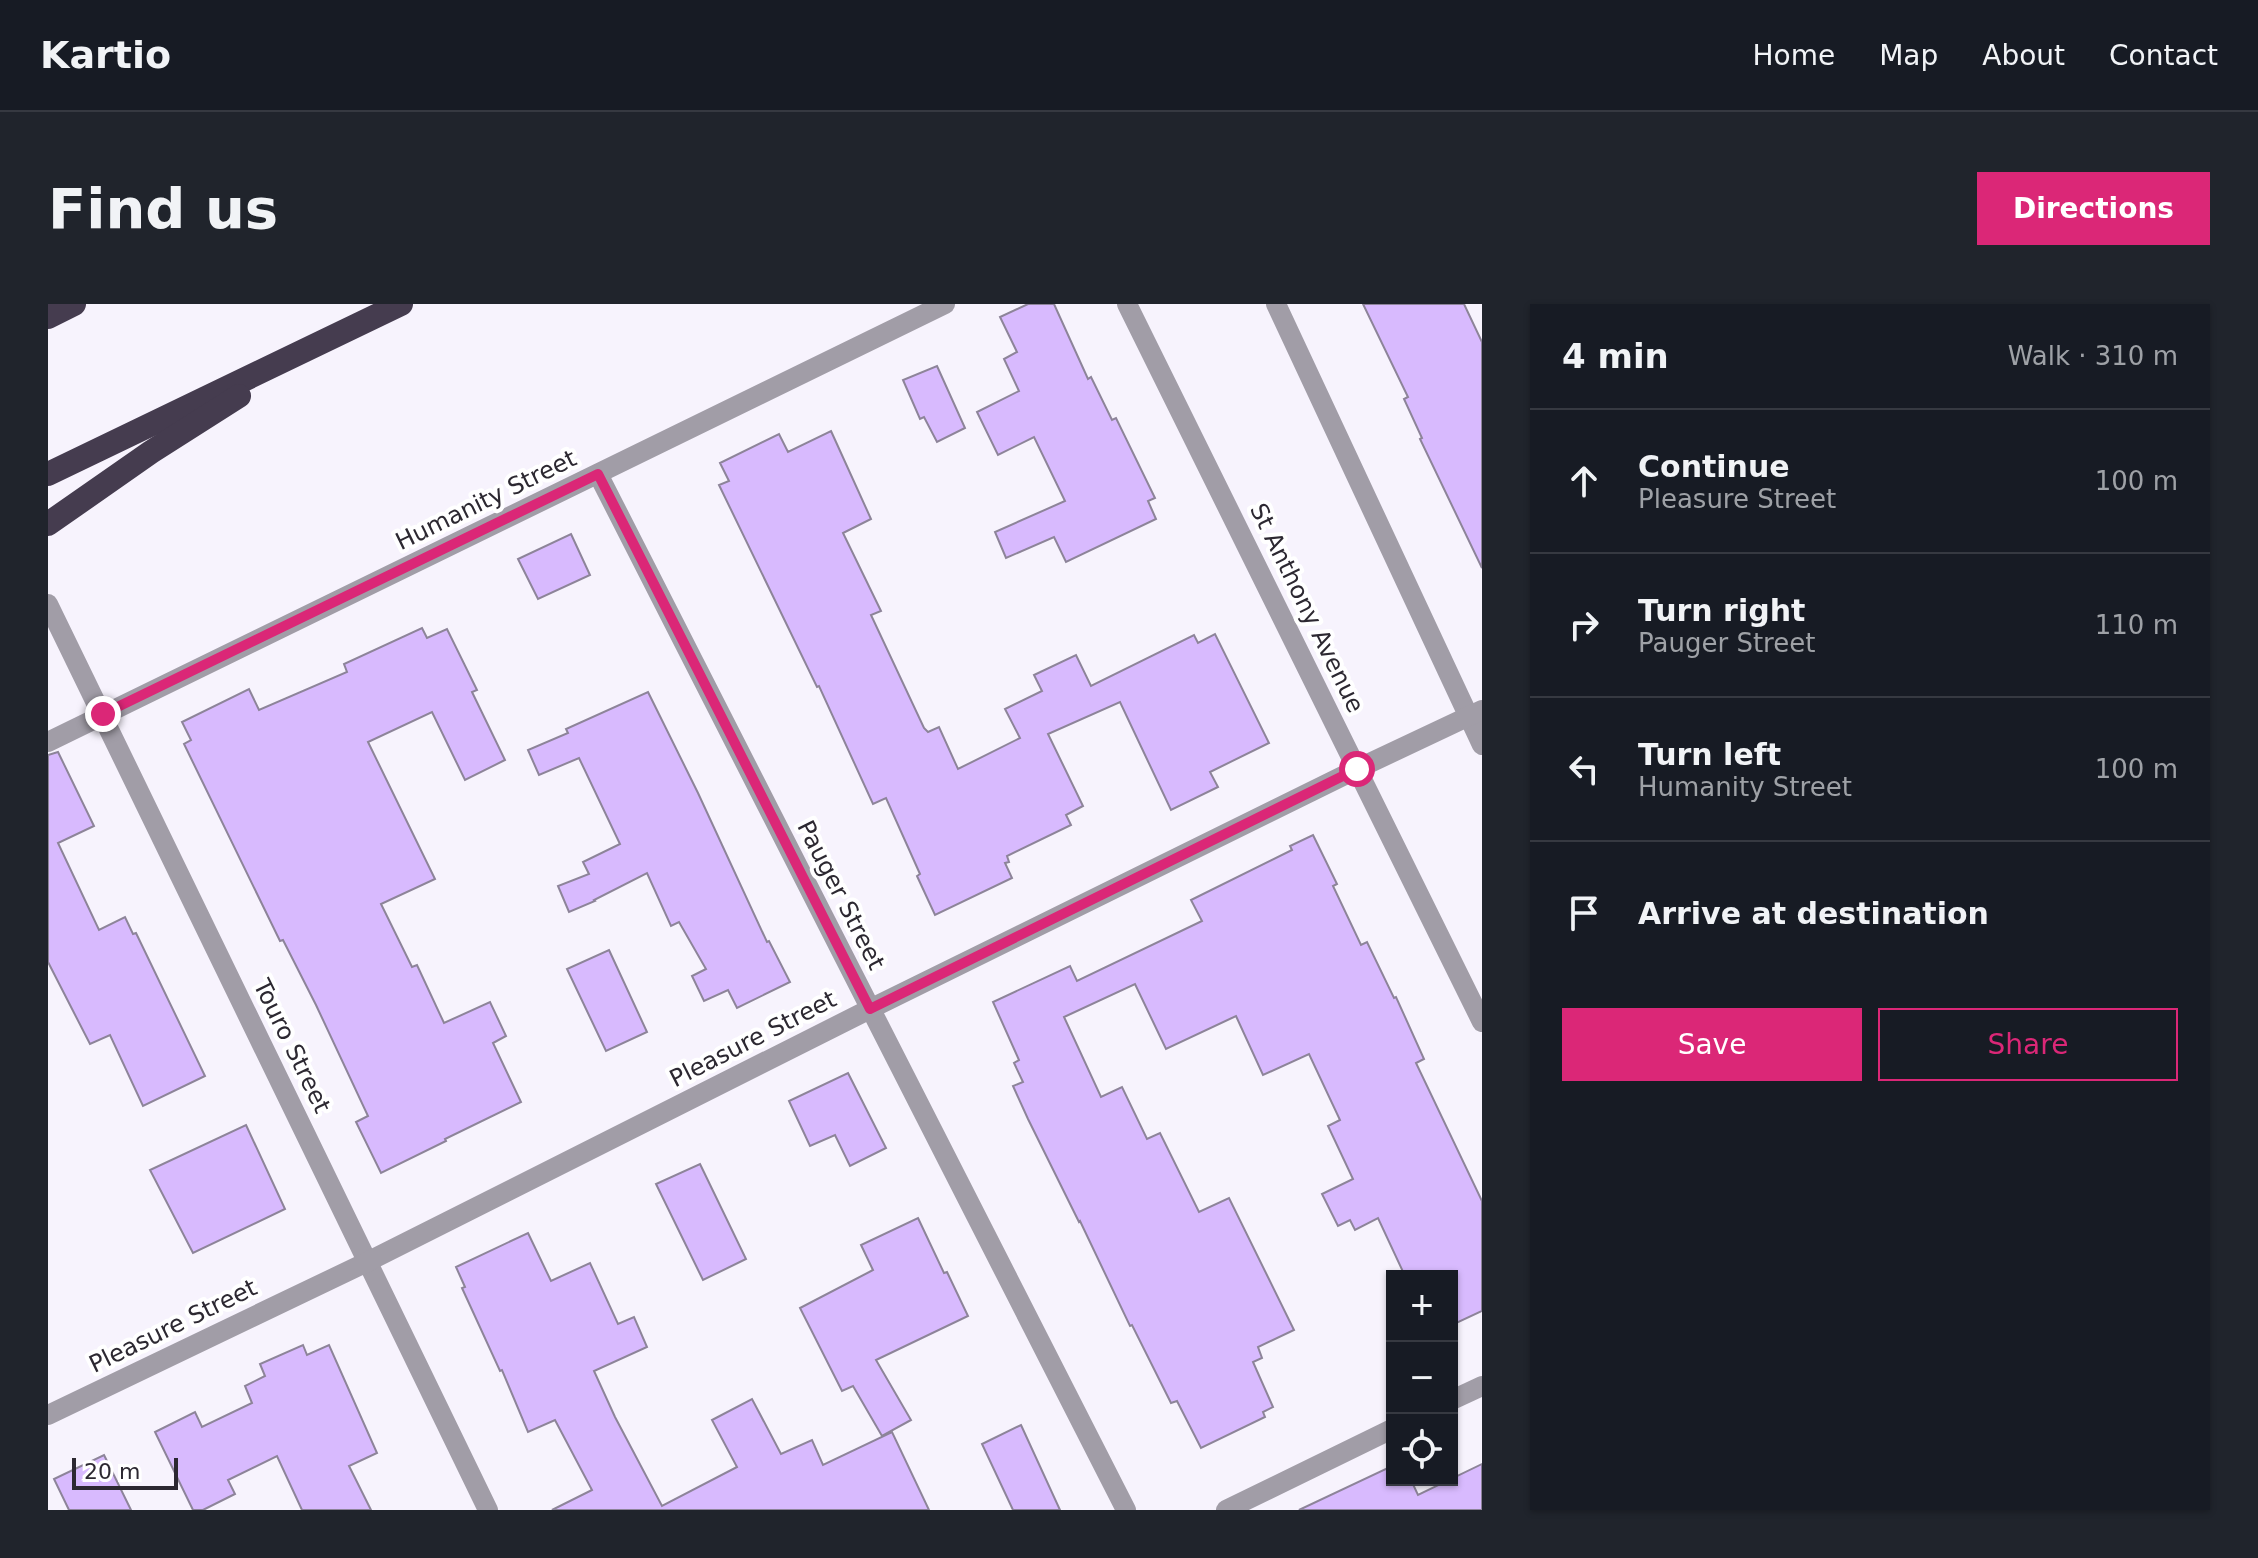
<!DOCTYPE html>
<html lang="en">
<head>
<meta charset="utf-8">
<style>
	:root { --surface:#171b24; --page:#20242c; --text:#f1f3f6; --muted:#9ea1a6; --line:#363941; --accent:#db2777 }
	body { margin:0; font-family:"DejaVu Sans",sans-serif; background:var(--page); color:var(--text) }
	.controls { position:absolute; right:24px; bottom:24px; display:grid; overflow:hidden; border-radius:0px; box-shadow:0 2px 6px #0004 }
	.controls button { width:72px; height:72px; display:grid; place-items:center; padding:0; border:0; border-bottom:2px solid var(--line); background:var(--surface); color:var(--text); font:40px sans-serif }
	.scale { position:absolute; left:24px; bottom:20px; width:106px; box-sizing:border-box; padding-left:8px; border:4px solid #2c2831; border-top:0; font-size:22px; line-height:28px; white-space:nowrap; color:#2c2831; -webkit-text-stroke:6px #fff; paint-order:stroke }
	.stop { position:absolute; width:24px; height:24px; margin:-18px; border:6px solid #db2777; border-radius:50%; background:#fff }
	.stop.end { background:#db2777; border-color:#fff; box-shadow:0 2px 8px #0008 }
	.list { margin:0; padding:0; list-style:none }
	h2 { display:flex; justify-content:space-between; align-items:center; height:104px; margin:0; padding:0 32px; font-size:34px }
	h2 small { font-size:26px; font-weight:400; color:var(--muted) }
	.list li { display:grid; grid-template-columns:52px 1fr auto; gap:24px; align-items:center; box-sizing:border-box; height:144px; padding:0 32px; border-top:2px solid var(--line) }
	.list b { display:block; font-size:30px; white-space:nowrap }
	.list p { margin:0; font-size:26px; white-space:nowrap; color:var(--muted) }
	.list em { font-size:26px; font-style:normal; color:var(--muted) }
	.actions { display:flex; gap:16px; padding:24px 32px }
	.actions a { flex:1; padding:18px 0; border:2px solid var(--accent); border-radius:0px; text-align:center; font-size:28px; color:var(--accent) }
	.actions .main { background:var(--accent); color:#fff }
	.icon { flex:none; width:44px; height:44px; fill:none; stroke:currentColor; stroke-width:2; stroke-linecap:round; stroke-linejoin:round }
	.map { position:relative; flex:none; width:1434px; height:1206px; overflow:hidden; border-radius:0px }
	header { display:flex; align-items:center; gap:48px; box-sizing:border-box; height:112px; padding:0 40px; background:var(--surface); border-bottom:2px solid var(--line) }
	header strong { font-size:38px }
	nav { display:flex; gap:44px; margin-inline-start:auto; font-size:28px }
	.intro { display:flex; align-items:center; justify-content:space-between; box-sizing:border-box; height:192px; padding:0 48px }
	h1 { margin:0; font-size:56px }
	.button { padding:20px 36px; border-radius:0px; background:var(--accent); color:#fff; font-size:28px; font-weight:700 }
	main { display:flex; gap:48px; padding:0 48px }
	aside { flex:1; background:var(--surface); border-radius:0px; box-shadow:0 2px 6px #0004 }
	.map>svg:first-child { display:block }
</style>
</head>
<body>
<header>
<strong>Kartio</strong>
<nav><a>Home</a><a>Map</a><a>About</a><a>Contact</a></nav>
</header>
<div class="intro"><h1>Find us</h1><a class="button">Directions</a></div>
<main>
<div class="map">
<svg width="1434" height="1206" viewBox="0 0 1434 1206">
	<rect width="100%" height="100%" fill="#f7f3fd"/>
	<g fill="#d8bafe" stroke="#8d8499" stroke-width="2">
		<path d="M980,0H1006L1040,75L1043,73L1064,116L1068,114L1107,194L1100,197L1108,215L1018,258L1006,233L958,254L947,228L1017,197L986,133L950,151L929,108L971,87L956,55L969,48L952,13Z"/>
		<path d="M1315,0H1416L1434,38V264L1372,135L1374,134L1356,95L1360,93Z"/>
		<path d="M889,62L917,124L889,138L876,113L872,115L855,76Z"/>
		<path d="M783,127L823,215L795,229L833,307L823,311L876,424L880,428L891,423L910,465L972,434L957,405L994,387L986,371L1028,351L1043,382L1146,331L1150,339L1167,330L1221,439L1162,468L1170,483L1123,506L1072,398L1000,430L1035,502L1018,511L1023,521L959,552L961,558L957,559L964,574L887,611L869,572L872,570L838,494L825,500L771,382L769,383L671,181L681,177L672,159L731,130L740,148Z"/>
		<path d="M523,230L542,271L490,295L470,255Z"/>
		<path d="M374,324L379,334L399,325L429,386L424,388L457,456L417,476L384,408L320,438L387,575L333,600L364,663L369,661L396,719L442,698L458,732L445,739L473,798L397,835L398,837L333,869L308,818L320,812L268,701L235,636L232,637L136,440L143,436L134,418L201,385L211,406L299,368L296,360Z"/>
		<path d="M600,388L650,489L719,638L721,637L742,678L689,704L680,686L656,697L644,672L658,665L631,618L623,622L599,569L546,596L547,597L521,608L510,582L541,570L535,558L572,540L531,454L491,471L480,446L520,429L518,425Z"/>
		<path d="M10,448L46,522L10,539L51,626L77,613L85,630L88,629L157,772L95,802L62,731L42,740L0,658V451Z"/>
		<path d="M1265,531L1289,580L1285,582L1313,641L1319,638L1346,694L1348,693L1376,755L1368,759L1434,897V1007L1404,1021V972H1357L1330,914L1307,926L1302,916L1290,922L1274,890L1305,875L1280,822L1292,816L1261,750L1215,771L1188,712L1118,745L1087,680L1016,713L1053,793L1074,783L1099,835L1112,829L1151,908L1181,894L1246,1026L1210,1043L1214,1054L1205,1058L1225,1103L1215,1108L1217,1113L1153,1144L1129,1097L1123,1099L1084,1021L1082,1022L1032,917L1031,918L980,815L965,782L975,778L966,759L971,756L945,698L1022,662L1029,677L1154,617L1143,596L1244,546L1242,542Z"/>
		<path d="M561,646L599,728L558,747L519,665Z"/>
		<path d="M800,769L838,844L802,862L787,831L762,842L741,797Z"/>
		<path d="M198,821L237,905L145,949L102,866Z"/>
		<path d="M652,860L698,955L655,976L608,880Z"/>
		<path d="M870,914L896,969L899,968L920,1012L828,1056L863,1116L834,1132L805,1082L794,1087L752,1004L825,966L813,941Z"/>
		<path d="M480,929L503,977L542,959L570,1020L586,1013L599,1043L546,1067L567,1113L614,1202L689,1163L664,1116L704,1095L733,1150L764,1136L775,1161L844,1128L881,1206H504L544,1186L507,1116L480,1128L454,1066L452,1067L414,984L417,983L408,963Z"/>
		<path d="M255,1041L259,1051L281,1041L329,1149L301,1162L323,1206H254L229,1152L180,1176L187,1190L155,1206H145L107,1128L147,1108L154,1123L204,1099L197,1082L217,1072L212,1060Z"/>
		<path d="M973,1121L1012,1206H965L934,1140Z"/>
		<path d="M56,1151L83,1206H21L6,1175Z"/>
		<path d="M1434,1160V1206H1251L1344,1162V1176H1363L1370,1191Z"/>
	</g>
	<g fill="none" stroke-linecap="round" stroke-linejoin="round">
		<g stroke="#a19da7" stroke-width="20">
			<path d="M1079,0L1434,718"/>
			<path d="M1228,0L1434,441"/>
			<path d="M550,170L1078,1206"/>
			<path d="M0,300L440,1206"/>
			<path d="M0,438L897,0"/>
			<path d="M1404,1096L1434,1082"/>
			<path d="M0,1111L319,958L822,705L1309,465L1434,406"/>
			<path d="M1178,1206L1344,1125"/>
		</g>
		<g stroke="#453c4f" stroke-width="24">
			<path d="M0,13L26,0"/>
			<path d="M0,170L353,0"/>
			<path d="M0,220L103,148L191,92"/>
		</g>
	</g>
	<g fill="none" stroke-linecap="round" stroke-linejoin="round">
		<path stroke="#db2777" stroke-width="10" d="M55,410L550,170L822,705L1309,465"/>
	</g>
	<g text-anchor="middle" dominant-baseline="central" stroke-width="8" stroke-linejoin="round" paint-order="stroke">
		<g font-size="24" fill="#2c2831" stroke="#fff">
			<text transform="translate(438 196) rotate(-26)">Humanity Street</text>
			<text transform="translate(1259 304) rotate(64)">St Anthony Avenue</text>
			<text transform="translate(793 591) rotate(63)">Pauger Street</text>
			<text transform="translate(705 735) rotate(-27)">Pleasure Street</text>
			<text transform="translate(244 742) rotate(64)">Touro Street</text>
			<text transform="translate(125 1022) rotate(-26)">Pleasure Street</text>
		</g>
	</g>
</svg>
<div class="controls">
<button>+</button>
<button>−</button>
<button><svg class="icon" aria-label="locate" viewBox="0 0 24 24"><circle cx="12" cy="12" r="6"/><path d="M12 2v4M12 18v4M2 12h4M18 12h4"/></svg></button>
</div>
<div class="scale">20 m</div>
<div class="stop" style="left:1309px;top:465px"></div>
<div class="stop end" style="left:55px;top:410px"></div>
</div>
<aside>
<h2>4 min<small>Walk · 310 m</small></h2>
<ul class="list">
<li><svg class="icon" aria-label="ahead" viewBox="0 0 24 24"><path d="M12 20V5M6 11l6-6 6 6"/></svg><div><b>Continue</b><p>Pleasure Street</p></div><em>100 m</em></li>
<li><svg class="icon" aria-label="right" viewBox="0 0 24 24"><path d="M7 20v-9h11M14 6l5 5-5 5"/></svg><div><b>Turn right</b><p>Pauger Street</p></div><em>110 m</em></li>
<li><svg class="icon" aria-label="left" viewBox="0 0 24 24"><path d="M17 20v-9H6M10 6l-5 5 5 5"/></svg><div><b>Turn left</b><p>Humanity Street</p></div><em>100 m</em></li>
<li><svg class="icon" aria-label="arrive" viewBox="0 0 24 24"><path d="M6 21V4h12l-3 4 3 4H6"/></svg><div><b>Arrive at destination</b></div></li>
</ul>
<div class="actions"><a class="main">Save</a><a>Share</a></div>
</aside>
</main>
</body>
</html>
